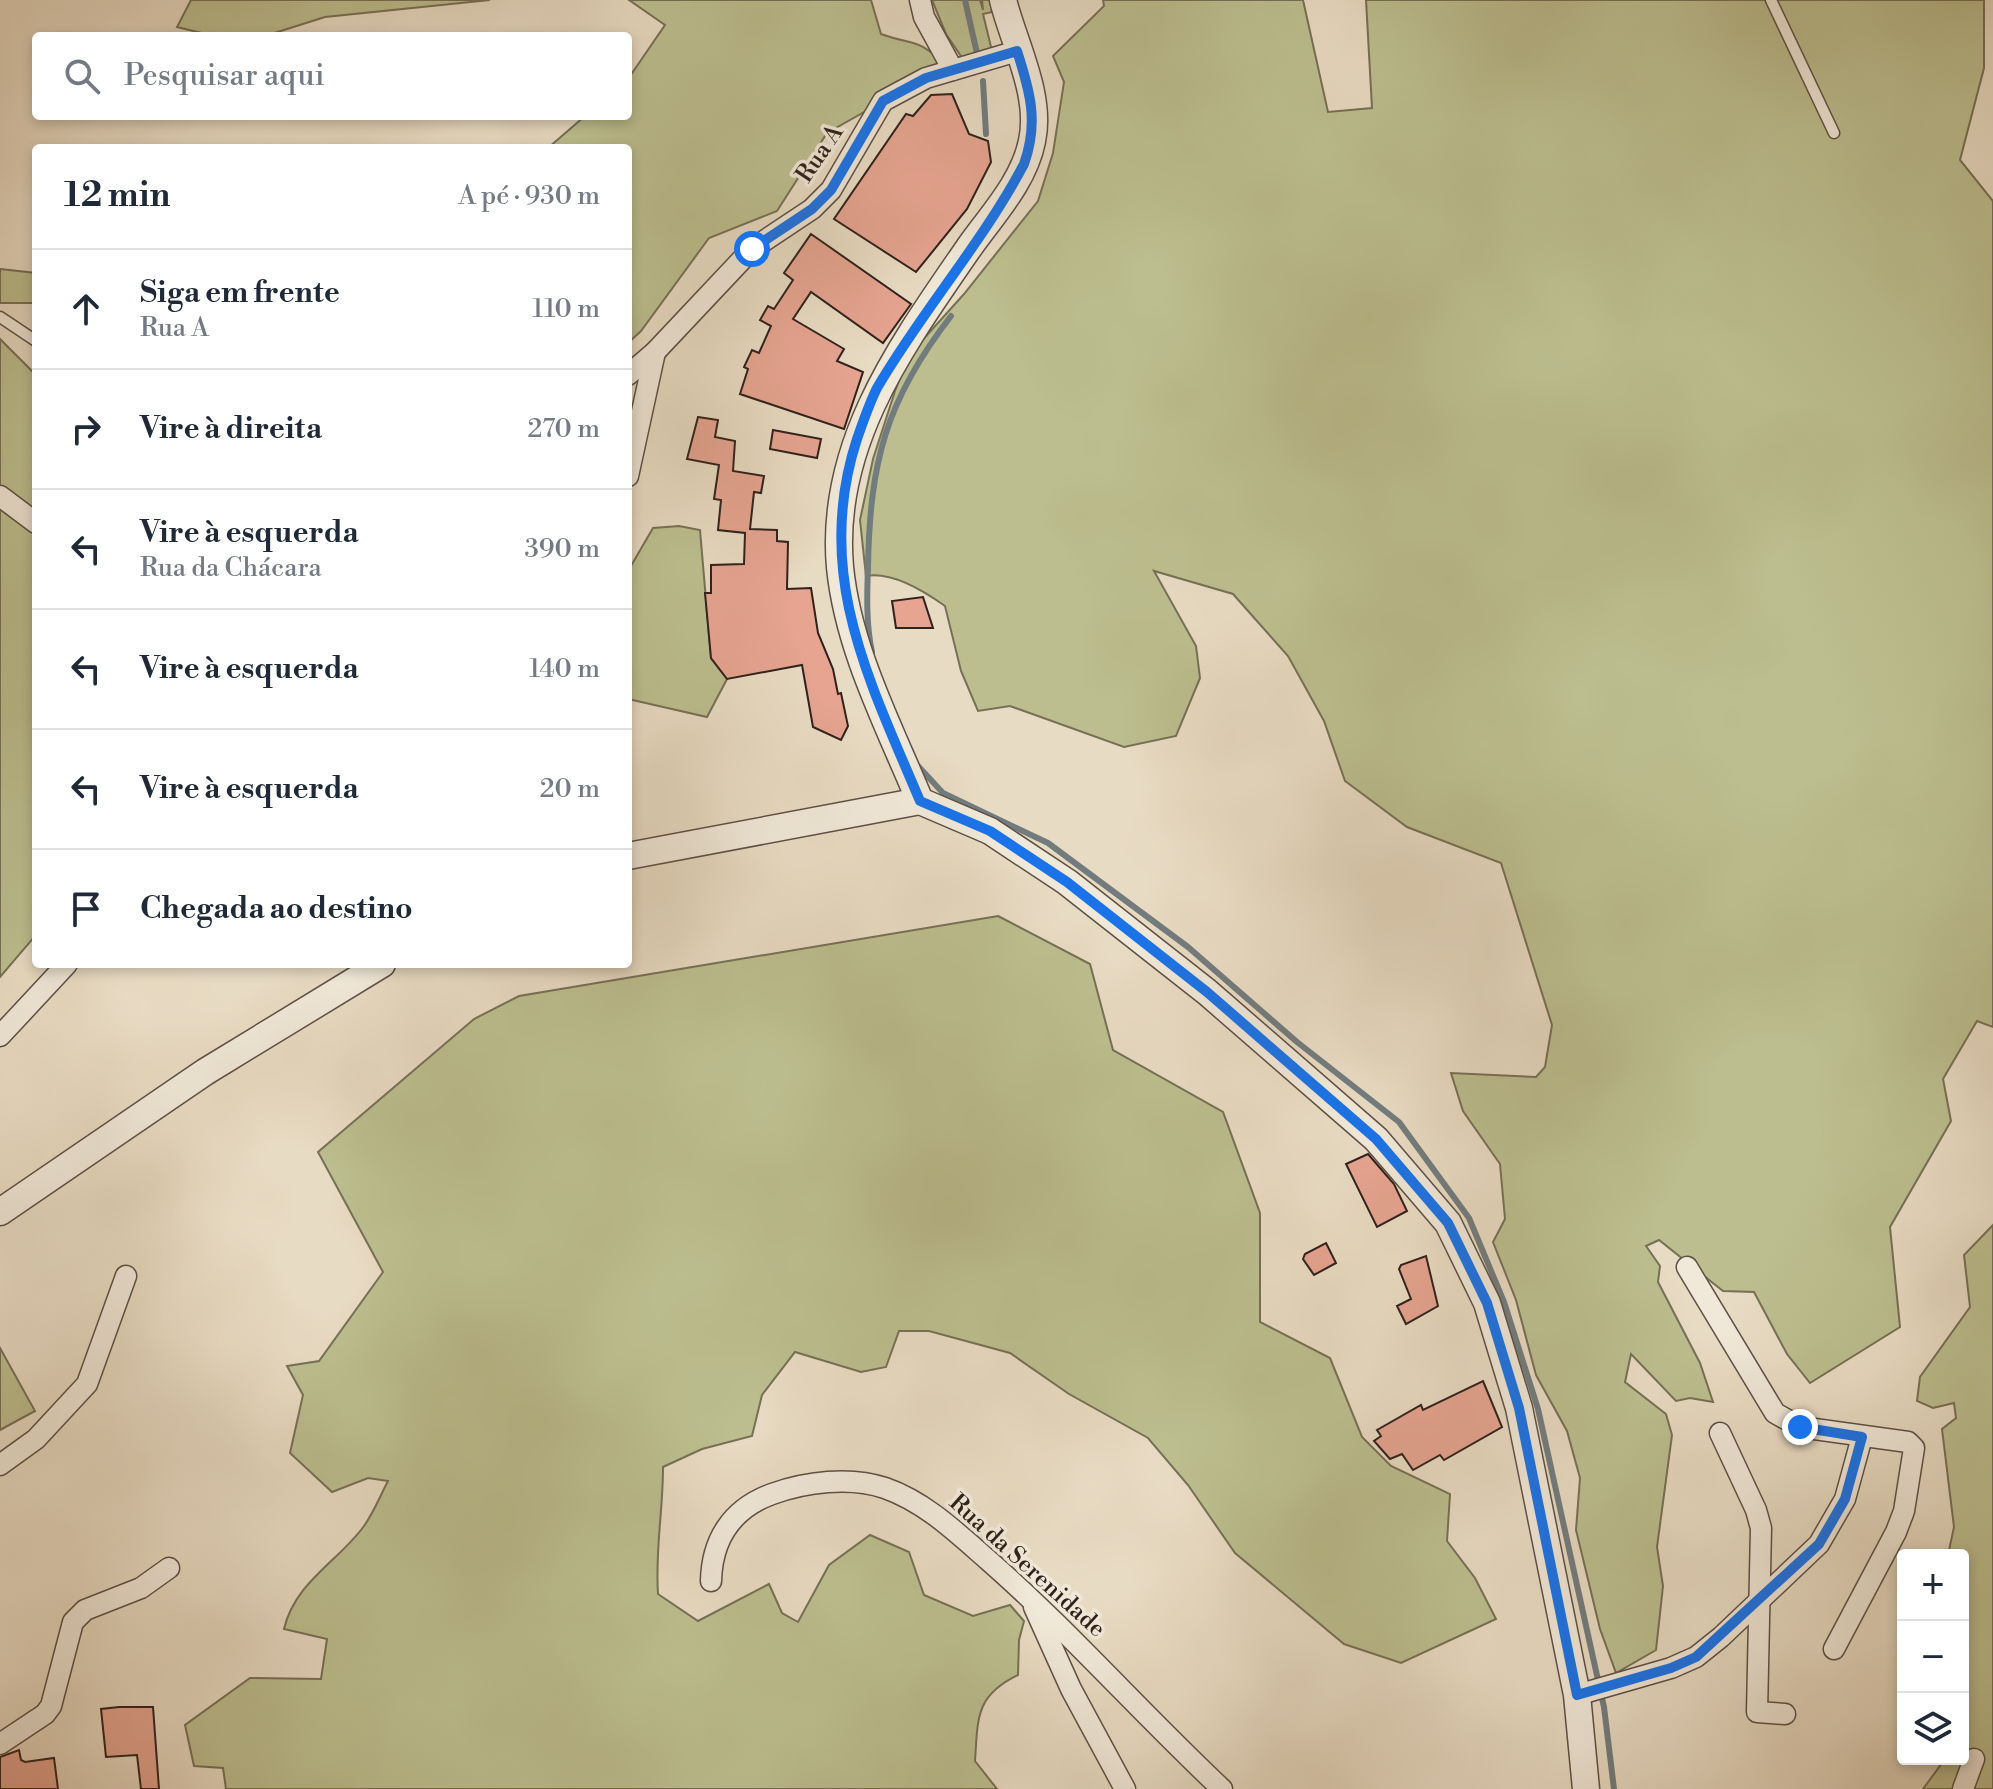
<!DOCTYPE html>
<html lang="pt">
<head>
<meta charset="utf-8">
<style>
	:root { --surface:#fff; --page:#f2f2f3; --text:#1f2937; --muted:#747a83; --line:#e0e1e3 }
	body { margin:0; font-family:"Libre Bodoni",serif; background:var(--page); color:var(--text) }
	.controls { position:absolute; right:24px; bottom:24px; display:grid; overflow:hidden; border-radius:8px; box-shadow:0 4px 12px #0003 }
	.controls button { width:72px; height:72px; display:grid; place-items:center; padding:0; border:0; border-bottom:2px solid var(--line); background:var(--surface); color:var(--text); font:40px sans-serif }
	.stop { position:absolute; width:24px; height:24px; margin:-18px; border:6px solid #1a73e8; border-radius:50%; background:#fff }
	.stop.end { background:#1a73e8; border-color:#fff; box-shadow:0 2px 8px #0008 }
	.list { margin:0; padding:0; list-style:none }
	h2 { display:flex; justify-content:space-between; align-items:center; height:104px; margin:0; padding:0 32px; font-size:34px }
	h2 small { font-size:26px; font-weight:400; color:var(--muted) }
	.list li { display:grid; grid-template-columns:52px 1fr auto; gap:24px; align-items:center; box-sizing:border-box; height:120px; padding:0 32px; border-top:2px solid var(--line) }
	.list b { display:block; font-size:30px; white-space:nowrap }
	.list p { margin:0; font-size:26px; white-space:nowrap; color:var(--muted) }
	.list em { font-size:26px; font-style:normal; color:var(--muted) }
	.icon { flex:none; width:44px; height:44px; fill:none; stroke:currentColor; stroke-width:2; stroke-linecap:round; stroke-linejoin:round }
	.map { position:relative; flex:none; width:1993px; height:1789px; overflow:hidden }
	.search { position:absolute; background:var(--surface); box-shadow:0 4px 12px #0003; left:32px; top:32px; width:600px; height:88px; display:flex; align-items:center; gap:20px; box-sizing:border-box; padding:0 28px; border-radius:8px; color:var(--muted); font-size:30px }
	.panel { position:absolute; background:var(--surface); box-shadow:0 4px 12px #0003; left:32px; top:144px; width:600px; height:824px; border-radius:8px }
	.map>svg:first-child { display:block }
</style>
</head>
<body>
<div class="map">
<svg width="1993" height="1789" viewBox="0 0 1993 1789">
	<rect width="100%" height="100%" fill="#e8dbc3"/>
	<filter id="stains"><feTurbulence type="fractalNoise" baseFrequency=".0025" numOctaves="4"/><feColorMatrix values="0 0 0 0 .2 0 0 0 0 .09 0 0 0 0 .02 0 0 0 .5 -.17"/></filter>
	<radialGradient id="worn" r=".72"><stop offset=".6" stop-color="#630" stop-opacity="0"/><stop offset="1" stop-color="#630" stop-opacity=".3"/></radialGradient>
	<g fill="#bcbe8f" stroke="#767056" stroke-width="2">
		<path d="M191,0H490L325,17L265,36H214L177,27Z"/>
		<path d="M629,0H871L881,34C914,46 918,37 946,66L827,133L777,211L709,238L641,331L628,343V148H548L585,116H628V79L665,25Z"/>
		<path d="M932,0H980L983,10L982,0H990L992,12L983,14L992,51L963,59L946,34Z"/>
		<path d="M1103,0H1303L1328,112L1372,108L1366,0H1984V68L1960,160L1993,201V1027L1977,1021L1943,1079L1951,1121L1890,1227L1900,1327L1810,1383L1787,1354L1754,1292L1723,1291L1659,1240L1646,1246L1660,1266L1658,1282L1700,1363L1713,1402L1690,1398L1676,1401L1631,1354L1625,1382L1666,1414L1672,1435L1657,1547L1663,1586L1656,1650L1616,1673L1600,1629L1576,1530L1580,1478L1567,1431L1536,1375L1516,1300L1493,1242L1505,1219L1500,1164L1463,1111L1451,1073L1536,1077L1545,1067L1552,1025L1501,863L1407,827L1345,781L1324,721L1288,656L1233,594L1154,571L1196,646L1200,678L1176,736L1124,747L1010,706L978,711L961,671L945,606C924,591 892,571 866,576L860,520L873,459L895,391L909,355L964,294L1038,201L1053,153L1064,82L1053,56L1104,6Z"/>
		<path d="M0,269L36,273V303H0Z"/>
		<path d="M0,339L36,375V935L0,977Z"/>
		<path d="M679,526L700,530L711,658L727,679L707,717L628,699V571L653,528Z"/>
		<path d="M998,916L1090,964L1113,1050L1223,1112L1260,1213V1322L1330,1358L1362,1437L1391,1466L1450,1494L1447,1541L1475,1578L1496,1619L1401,1663L1344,1644L1235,1553L1188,1485L1148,1438L1069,1394L1010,1353L929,1331H899L886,1367L861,1372L795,1352L762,1395L752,1436L702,1449L663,1467C663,1512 655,1549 658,1594L698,1621L769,1584L782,1613L798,1622L829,1565L870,1535L909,1552L924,1595L973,1616L1010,1605L1024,1621L1019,1640L1018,1675C975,1696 978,1718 975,1761L997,1789H226L223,1768L194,1766L185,1725L250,1678L321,1679L327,1639L284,1629C295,1582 339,1561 364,1526C374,1512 380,1496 388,1481L368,1478L332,1492L290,1453L303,1395L287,1366L319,1361L383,1272L318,1152L474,1019L519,996Z"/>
		<path d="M1993,1225V1789H1923L1945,1759H1963L1966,1730L1963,1555H1948L1954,1527L1942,1429L1956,1418L1954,1403L1933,1408L1917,1401L1920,1377L1970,1307L1964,1255Z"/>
		<path d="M0,1348L35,1411L0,1430Z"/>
	</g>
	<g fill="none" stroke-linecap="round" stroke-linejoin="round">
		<g stroke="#727c7e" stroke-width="6">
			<path d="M965,0L978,58"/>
			<path d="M983,81L986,134"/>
			<path d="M872,652C866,625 867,594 868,567C870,461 886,400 951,316"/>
			<path d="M918,766L943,793L1048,843L1188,947L1297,1042L1399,1122L1469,1218L1504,1302L1538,1409L1604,1707L1614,1789"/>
		</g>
	</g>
	<g fill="#e6a491" stroke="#2f211c" stroke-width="2">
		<path d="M952,94L969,134L988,141L991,162L967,209L916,272L834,219L906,114L913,116L931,95Z"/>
		<path d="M811,234L911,304L883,343L811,292L793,319L844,349L837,361L863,372L844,429L740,394L748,369L744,367L752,350L759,353L771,326L760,320L768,306L774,309L793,280L784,273Z"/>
		<path d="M698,417L718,420L715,437L735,441L733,471L764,476L761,493L754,492L750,529L777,530V541L788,542L787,589L811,588L818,633L833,669L838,694L841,693L848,726L841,740L813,727L802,665L727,679L711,658L705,593H711V565L744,564L745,533L718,530L721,500L714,499L719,465L687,459Z"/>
		<path d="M773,430L821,439L817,458L770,449Z"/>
		<path d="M923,597L933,628H896L892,601Z"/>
		<path d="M1368,1154L1394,1184L1407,1211L1377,1227L1346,1164Z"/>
		<path d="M1326,1243L1336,1263L1314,1275L1303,1259L1305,1254Z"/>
		<path d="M1426,1256L1438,1306L1406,1324L1397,1306L1411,1299L1399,1269L1401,1265Z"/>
		<path d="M1483,1381L1502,1427L1444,1460L1440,1455L1413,1470L1402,1454L1390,1459L1374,1441L1381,1436L1377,1430L1421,1405L1423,1410Z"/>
		<path d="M119,1707H153L159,1789H141L137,1755L106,1757L101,1709Z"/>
		<path d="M19,1750L21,1760L25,1762L54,1758L58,1789H0V1757Z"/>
	</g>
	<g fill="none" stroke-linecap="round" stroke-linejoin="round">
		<g stroke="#5d5046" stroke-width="13">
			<g id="service">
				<path d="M1771,0L1834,133"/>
				<path d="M0,317L36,341"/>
			</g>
		</g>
		<g stroke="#5d5046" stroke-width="23">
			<g id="minor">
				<path d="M920,0L924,17L953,70"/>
				<path d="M628,375L655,352L752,249L812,209L831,190L883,101L926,78L1017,51"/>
				<path d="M628,476L655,352"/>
				<path d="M0,496L36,523"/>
				<path d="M0,1036L67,964"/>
				<path d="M1687,1267L1775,1413L1800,1427L1908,1442L1914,1448L1904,1511L1896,1532L1834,1649"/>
				<path d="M1720,1433L1756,1510L1761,1528L1757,1712L1785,1714"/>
				<path d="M0,1465L36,1439L87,1384L126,1276"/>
				<path d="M711,1581C712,1540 731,1509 772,1494C805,1482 850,1476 885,1488C925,1502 956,1532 988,1560C1070,1632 1142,1714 1222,1789"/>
				<path d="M1034,1607L1071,1689L1125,1789"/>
				<path d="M1577,1695L1671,1668L1696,1657L1721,1637L1819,1544L1845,1499L1862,1437"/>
				<path d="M0,1744L45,1714L51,1706L73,1622L85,1610L141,1588L169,1568"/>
				<path d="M1963,1789L1974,1759"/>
			</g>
		</g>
		<g stroke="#5d5046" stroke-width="29">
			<g id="tertiary">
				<path d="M920,801L990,831L1067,882L1207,992L1376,1139L1448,1223L1487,1303L1519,1408L1577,1695L1586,1789"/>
				<path d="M920,801C889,726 848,649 840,567C829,444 902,345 968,249C991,216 1024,182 1032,141C1042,95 1014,44 1003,0"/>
				<path d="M628,856L920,801"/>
				<path d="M0,1212L205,1072L382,964"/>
			</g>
		</g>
		<use href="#service" stroke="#f0e8d8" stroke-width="10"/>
		<use href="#minor" stroke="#f0e8d8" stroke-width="20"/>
		<use href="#tertiary" stroke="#f0e8d8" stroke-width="26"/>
	</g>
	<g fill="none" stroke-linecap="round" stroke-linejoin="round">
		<path stroke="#1a73e8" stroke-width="10" d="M752,249L812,209L831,190L883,101L926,78L1017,51C1030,91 1039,122 1024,164C983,242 922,311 877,388C869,404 863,422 857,439C813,573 869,680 920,801L990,831L1067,882L1207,992L1376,1139L1448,1223L1487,1303L1519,1408L1577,1695L1671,1668L1696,1657L1819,1544L1845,1499L1862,1437L1800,1427"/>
	</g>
	<g text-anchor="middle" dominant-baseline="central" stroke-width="7" stroke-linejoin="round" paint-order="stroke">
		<g font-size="24" fill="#2f211c" stroke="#f0e8d8">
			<text transform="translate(820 154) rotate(-56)">Rua A</text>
			<text transform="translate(1027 1566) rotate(42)">Rua da Serenidade</text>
		</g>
	</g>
	<rect width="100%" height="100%" filter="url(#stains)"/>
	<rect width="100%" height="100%" fill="url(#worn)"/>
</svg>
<div class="controls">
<button>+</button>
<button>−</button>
<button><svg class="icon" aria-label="layers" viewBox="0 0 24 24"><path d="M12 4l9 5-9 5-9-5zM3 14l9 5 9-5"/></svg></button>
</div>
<div class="stop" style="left:752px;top:249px"></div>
<div class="stop end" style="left:1800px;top:1427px"></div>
<div class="search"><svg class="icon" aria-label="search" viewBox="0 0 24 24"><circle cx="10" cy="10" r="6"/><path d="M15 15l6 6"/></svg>Pesquisar aqui</div>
<section class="panel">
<h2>12 min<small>A pé · 930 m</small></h2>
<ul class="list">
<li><svg class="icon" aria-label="ahead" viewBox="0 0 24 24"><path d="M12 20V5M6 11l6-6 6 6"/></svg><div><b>Siga em frente</b><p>Rua A</p></div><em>110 m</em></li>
<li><svg class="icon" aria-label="right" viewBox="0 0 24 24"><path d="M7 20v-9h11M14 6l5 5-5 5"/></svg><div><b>Vire à direita</b></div><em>270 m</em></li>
<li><svg class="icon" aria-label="left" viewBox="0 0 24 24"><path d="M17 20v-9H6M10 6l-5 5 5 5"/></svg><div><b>Vire à esquerda</b><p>Rua da Chácara</p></div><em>390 m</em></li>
<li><svg class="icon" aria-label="left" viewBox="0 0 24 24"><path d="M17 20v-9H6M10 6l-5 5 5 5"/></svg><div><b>Vire à esquerda</b></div><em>140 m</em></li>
<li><svg class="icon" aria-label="left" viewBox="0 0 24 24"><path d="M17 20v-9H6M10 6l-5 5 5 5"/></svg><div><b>Vire à esquerda</b></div><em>20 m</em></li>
<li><svg class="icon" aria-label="arrive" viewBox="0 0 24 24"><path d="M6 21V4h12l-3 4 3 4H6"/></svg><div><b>Chegada ao destino</b></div></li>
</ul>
</section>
</div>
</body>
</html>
